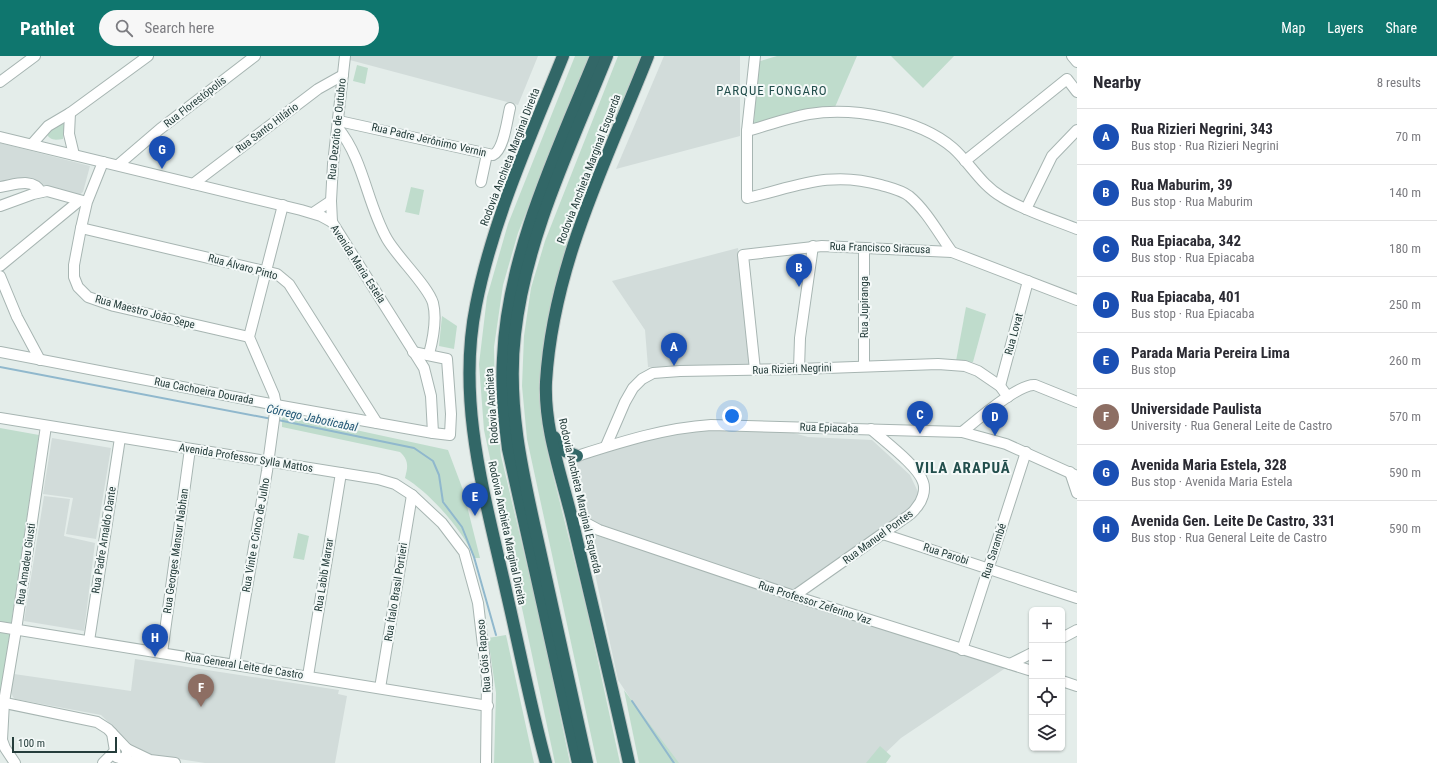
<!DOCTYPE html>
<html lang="en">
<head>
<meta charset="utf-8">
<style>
	:root { --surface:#fff; --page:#f7f7f7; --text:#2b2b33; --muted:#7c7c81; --line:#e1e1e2; --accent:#0f766e }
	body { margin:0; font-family:"Roboto Condensed",sans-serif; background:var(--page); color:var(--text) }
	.controls { position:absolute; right:12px; bottom:12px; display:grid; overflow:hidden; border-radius:6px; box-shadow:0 1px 3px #0004 }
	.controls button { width:36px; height:36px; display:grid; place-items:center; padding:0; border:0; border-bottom:1px solid var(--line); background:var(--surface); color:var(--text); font:20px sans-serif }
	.scale { position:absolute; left:12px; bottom:10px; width:105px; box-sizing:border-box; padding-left:4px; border:2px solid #253d3b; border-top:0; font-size:11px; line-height:14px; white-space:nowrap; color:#253d3b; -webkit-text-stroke:3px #f4f9f8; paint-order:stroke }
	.you { position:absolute; left:732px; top:360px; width:14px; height:14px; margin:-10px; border:3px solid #fff; border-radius:50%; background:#1a73e8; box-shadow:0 0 0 6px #1a73e833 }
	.badge { display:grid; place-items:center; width:26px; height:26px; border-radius:50%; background:var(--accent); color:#fff; font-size:13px; font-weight:700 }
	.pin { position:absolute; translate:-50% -33px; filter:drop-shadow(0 1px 2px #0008) }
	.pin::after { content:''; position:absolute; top:21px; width:14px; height:12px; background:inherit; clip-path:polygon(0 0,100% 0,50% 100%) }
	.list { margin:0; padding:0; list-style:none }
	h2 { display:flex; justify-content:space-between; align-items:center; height:52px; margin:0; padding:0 16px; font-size:17px }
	h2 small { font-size:13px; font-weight:400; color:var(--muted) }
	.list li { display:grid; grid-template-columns:26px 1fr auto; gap:12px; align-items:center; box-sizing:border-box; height:56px; padding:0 16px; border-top:1px solid var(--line) }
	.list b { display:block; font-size:15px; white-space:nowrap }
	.list p { margin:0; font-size:13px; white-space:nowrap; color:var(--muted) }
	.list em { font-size:13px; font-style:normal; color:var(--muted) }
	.icon { flex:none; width:22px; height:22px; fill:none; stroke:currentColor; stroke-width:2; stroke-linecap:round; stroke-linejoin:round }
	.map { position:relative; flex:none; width:1077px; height:707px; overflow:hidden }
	header { display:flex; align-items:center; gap:24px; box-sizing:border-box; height:56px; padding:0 20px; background:var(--accent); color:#fff }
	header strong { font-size:19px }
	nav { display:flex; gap:22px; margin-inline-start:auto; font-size:14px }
	.search { width:280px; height:36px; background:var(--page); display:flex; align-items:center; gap:10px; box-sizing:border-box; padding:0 14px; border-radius:22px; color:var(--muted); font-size:15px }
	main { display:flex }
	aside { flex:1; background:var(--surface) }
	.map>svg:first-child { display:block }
</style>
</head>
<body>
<header>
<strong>Pathlet</strong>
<div class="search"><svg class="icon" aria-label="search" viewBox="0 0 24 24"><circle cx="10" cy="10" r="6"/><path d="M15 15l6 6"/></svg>Search here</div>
<nav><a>Map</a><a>Layers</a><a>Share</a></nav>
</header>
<main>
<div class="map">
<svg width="1077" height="707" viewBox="0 0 1077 707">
	<rect width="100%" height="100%" fill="#e4edea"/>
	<g fill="#d2dcda">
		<path d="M346,0H538L518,49L346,3Z"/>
		<path d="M664,0H740V80L616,113Z"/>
		<path d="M0,87L90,110L83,136L77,141L47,132L38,126L16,123L0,127Z"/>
		<path d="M738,192L749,309L648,311L645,274L612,225Z"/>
		<path d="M696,372L783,374L808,381L872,384L910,419L919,438L913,452L795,538L580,463L576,406L584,398Z"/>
		<path d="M52,382L111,392L96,483L66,478L73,442L43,438Z"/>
		<path d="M44,440L70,443L64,480L95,487L84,575L24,565Z"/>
		<path d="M586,476L1007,611L901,682L875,707H674L618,624Z"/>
		<path d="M135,603L339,634L338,638L347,640L335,707H205L140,697L101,659L15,643L13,641L11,636L14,618L131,635Z"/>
	</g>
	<g fill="#bfdccc">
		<path d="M575,0H589L518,177L503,229L494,291L495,339L501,400L541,568L570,707H555L484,374L479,308L487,241L508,168Z"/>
		<path d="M618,0H643L557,222L542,301L539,335L542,368L549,403L587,555L620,707H597L527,383L522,330L524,280L531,232L545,185Z"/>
		<path d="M777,0H857L835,51L754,68L757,6Z"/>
		<path d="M891,0H954L923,32Z"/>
		<path d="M357,9L368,12L365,28L353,25Z"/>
		<path d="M65,65L63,83C55,84 49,85 46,76Z"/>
		<path d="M411,131L424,134L419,159L405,156Z"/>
		<path d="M966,251L986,258L973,306L956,305Z"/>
		<path d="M442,260L457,270L454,293L439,290Z"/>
		<path d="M282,358L448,394L463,434L480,502H474C465,476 429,436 405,422C408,411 409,404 400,396L282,371Z"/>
		<path d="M0,372L39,379L11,569L0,567Z"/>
		<path d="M298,477L309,480L304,504L293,502Z"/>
		<path d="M0,575L10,576L0,642Z"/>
		<path d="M506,579L534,707H494L496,637L488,582Z"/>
		<path d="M624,634L679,707H639Z"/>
		<path d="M880,690L891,700L886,707H866Z"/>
	</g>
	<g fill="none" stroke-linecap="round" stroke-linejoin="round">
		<g stroke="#90b8cd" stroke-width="2">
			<path d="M0,311L272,363"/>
			<path d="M278,364L414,392L433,405L439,419L443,446L462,471L474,501L496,579"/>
			<path d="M632,645L674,707"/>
		</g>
		<g stroke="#a7b5b2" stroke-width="12">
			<g id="minor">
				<path d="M755,0L747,75V142C796,131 829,114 881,129C891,132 901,134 909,140C926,154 939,178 952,196"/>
				<path d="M1072,0L1077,6"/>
				<path d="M0,26L35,0"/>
				<path d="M70,57L69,78L74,99"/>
				<path d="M339,65L493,99C504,94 507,64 510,52"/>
				<path d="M338,72C364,104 367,148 387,183C398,202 428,230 433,247C437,263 433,283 429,298"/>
				<path d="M747,75C768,69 788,62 809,58C853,51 918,62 953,92C970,107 981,129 1002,141C1025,155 1052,163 1077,173"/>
				<path d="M0,81L301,154L321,160L332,166L424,312L431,340L433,377"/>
				<path d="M32,88L48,70L70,57L148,0"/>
				<path d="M965,105L1067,23L1077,36"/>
				<path d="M103,106L87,146L81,172L74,209V221L78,231L88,241L114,250L249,281"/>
				<path d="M118,109L160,73L255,0"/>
				<path d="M481,126L487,98"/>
				<path d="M193,128L318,33L343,19"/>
				<path d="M0,131C14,129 33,121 41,136"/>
				<path d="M0,150L33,138L47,135L83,145"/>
				<path d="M1026,153L1052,100L1077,74"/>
				<path d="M313,157L331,145"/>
				<path d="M332,166L331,145L333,108L345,0"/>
				<path d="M81,172L277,218L289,228L377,367"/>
				<path d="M0,210L79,145"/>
				<path d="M0,220L17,261L40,304"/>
				<path d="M0,296L276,349L433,377L450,379L451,358L447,303L413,296"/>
				<path d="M864,310V192"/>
				<path d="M799,313L800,282L813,190"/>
				<path d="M755,314L743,199L822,190L952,196L1077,244"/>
				<path d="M1000,330L1028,225"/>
				<path d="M0,362L378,423L395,428L412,439L442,467L464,496L478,547L487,624L486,707"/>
				<path d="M962,376C976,365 1019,327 1035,329L1077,346"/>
				<path d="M606,390L625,346L633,332L642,323L653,317L680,315L799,313L938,308L965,310L978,315L1000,330L1008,341"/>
				<path d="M577,400C621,386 664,372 711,369L962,376L1006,388L1077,420"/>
				<path d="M1070,416L1077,437"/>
				<path d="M571,459L599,474L794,540L1032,615"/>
				<path d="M883,478L1077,542"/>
				<path d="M794,540L902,464C907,461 913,457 916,452C922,446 926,434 923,426C918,410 884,385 871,373"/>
				<path d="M0,571L488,650"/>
				<path d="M1062,582L1077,574"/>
				<path d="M89,585L120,382"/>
				<path d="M962,594L1026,396"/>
				<path d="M162,597L190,393"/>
				<path d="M234,608L267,415L276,349L274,339L249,281L283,149"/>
				<path d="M1010,608L1032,597"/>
				<path d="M308,620L341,417"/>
				<path d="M1062,625L1077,630"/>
				<path d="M380,632L412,439"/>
				<path d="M0,646L97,666L108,673L127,693V699L122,703"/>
				<path d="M112,677L116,701L133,706L141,707"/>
				<path d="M127,693L150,704L175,707"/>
				<path d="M15,707L5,692L2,684L4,646L16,574L46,370"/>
				<path d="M103,707L115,695"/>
			</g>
		</g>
		<g stroke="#c2c9c8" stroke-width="14">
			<g id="highway">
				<path d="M554,381L565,395L577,400"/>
				<path d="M546,707C531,652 520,595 507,539C486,444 456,347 476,249C493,163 530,82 563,0"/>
				<path d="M578,707L508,393C504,363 501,333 503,302C507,199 557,95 596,0"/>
				<path d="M587,707C572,638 556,568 541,499C525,427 506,353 515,278C526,181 571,90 607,0"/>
				<path d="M629,707C611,625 591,544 572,463C561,418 544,372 546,326C553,209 606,106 648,0"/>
			</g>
		</g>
		<use href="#minor" stroke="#fff" stroke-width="10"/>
		<use href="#highway" stroke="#326767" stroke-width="12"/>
	</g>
	<g text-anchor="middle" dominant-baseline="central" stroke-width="4" stroke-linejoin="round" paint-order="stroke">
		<g font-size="11" fill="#253d3b" stroke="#f4f9f8">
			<text transform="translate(195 46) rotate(-38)">Rua Florestópolis</text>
			<text transform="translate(267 72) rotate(-37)">Rua Santo Hilário</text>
			<text transform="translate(337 73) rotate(-84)">Rua Dezoito de Outubro</text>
			<text transform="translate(429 84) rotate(13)">Rua Padre Jerônimo Vernin</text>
			<text transform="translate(510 101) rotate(-69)">Rodovia Anchieta Marginal Direita</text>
			<text transform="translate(589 113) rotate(-69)">Rodovia Anchieta Marginal Esquerda</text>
			<text transform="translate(880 192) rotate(2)">Rua Francisco Siracusa</text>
			<text transform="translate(358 208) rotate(57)">Avenida Maria Estela</text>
			<text transform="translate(243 211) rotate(15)">Rua Álvaro Pinto</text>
			<text transform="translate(864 251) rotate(-90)">Rua Jupiranga</text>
			<text transform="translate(145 256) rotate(15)">Rua Maestro João Sepe</text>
			<text transform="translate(1014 278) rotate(-75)">Rua Lovat</text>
			<text transform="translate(792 313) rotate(-2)">Rua Rizieri Negrini</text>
			<text transform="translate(204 335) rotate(11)">Rua Cachoeira Dourada</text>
			<text transform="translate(492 350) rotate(-94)">Rodovia Anchieta</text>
			<text transform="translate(829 372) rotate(2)">Rua Epiacaba</text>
			<text transform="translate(246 402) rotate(9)">Avenida Professor Sylla Mattos</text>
			<text transform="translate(580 440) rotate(77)">Rodovia Anchieta Marginal Esquerda</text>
			<text transform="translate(507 477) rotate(78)">Rodovia Anchieta Marginal Direita</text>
			<text transform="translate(256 479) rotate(-80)">Rua Vinte e Cinco de Julho</text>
			<text transform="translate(878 481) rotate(-36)">Rua Manuel Pontes</text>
			<text transform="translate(104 484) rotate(-81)">Rua Padre Arnaldo Dante</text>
			<text transform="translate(176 495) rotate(-82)">Rua Georges Mansur Nabhan</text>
			<text transform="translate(994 495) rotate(-72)">Rua Sarambé</text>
			<text transform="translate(946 498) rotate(18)">Rua Parobi</text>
			<text transform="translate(26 508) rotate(-82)">Rua Amadeu Giusti</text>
			<text transform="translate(324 519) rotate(-81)">Rua Labib Marrar</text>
			<text transform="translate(396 536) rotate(-81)">Rua Ítalo Brasil Portieri</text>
			<text transform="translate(815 547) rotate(18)">Rua Professor Zeferino Vaz</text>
			<text transform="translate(484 600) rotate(-95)">Rua Góis Raposo</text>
			<text transform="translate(244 610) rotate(9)">Rua General Leite de Castro</text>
		</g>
		<g font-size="12" font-style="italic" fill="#225775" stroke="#f4f9f8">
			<text transform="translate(312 362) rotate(12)">Córrego Jaboticabal</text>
		</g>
		<g font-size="13" letter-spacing="1" fill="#224e4c" stroke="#f4f9f8">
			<text x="772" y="34">PARQUE FONGARO</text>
		</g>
		<g font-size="15" font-weight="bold" letter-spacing="1" fill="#224e4c" stroke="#f4f9f8">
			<text x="963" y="412">VILA ARAPUÃ</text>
		</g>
	</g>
</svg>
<div class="controls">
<button>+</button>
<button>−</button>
<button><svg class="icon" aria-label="locate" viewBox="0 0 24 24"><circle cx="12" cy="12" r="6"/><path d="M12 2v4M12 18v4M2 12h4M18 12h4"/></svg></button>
<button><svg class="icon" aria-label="layers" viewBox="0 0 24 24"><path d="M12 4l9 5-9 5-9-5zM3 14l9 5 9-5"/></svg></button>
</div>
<div class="scale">100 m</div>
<div class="you"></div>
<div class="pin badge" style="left:674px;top:310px;background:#1a4fb4">A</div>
<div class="pin badge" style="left:799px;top:231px;background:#1a4fb4">B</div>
<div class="pin badge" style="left:920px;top:378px;background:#1a4fb4">C</div>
<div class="pin badge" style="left:995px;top:380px;background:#1a4fb4">D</div>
<div class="pin badge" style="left:475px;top:460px;background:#1a4fb4">E</div>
<div class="pin badge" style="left:201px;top:651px;background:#8d6e63">F</div>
<div class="pin badge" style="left:162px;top:113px;background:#1a4fb4">G</div>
<div class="pin badge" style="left:155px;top:601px;background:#1a4fb4">H</div>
</div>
<aside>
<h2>Nearby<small>8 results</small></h2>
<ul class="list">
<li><span class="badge" style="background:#1a4fb4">A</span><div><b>Rua Rizieri Negrini, 343</b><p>Bus stop · Rua Rizieri Negrini</p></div><em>70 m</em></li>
<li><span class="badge" style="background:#1a4fb4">B</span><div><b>Rua Maburim, 39</b><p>Bus stop · Rua Maburim</p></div><em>140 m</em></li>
<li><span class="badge" style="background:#1a4fb4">C</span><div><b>Rua Epiacaba, 342</b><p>Bus stop · Rua Epiacaba</p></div><em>180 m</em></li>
<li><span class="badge" style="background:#1a4fb4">D</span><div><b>Rua Epiacaba, 401</b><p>Bus stop · Rua Epiacaba</p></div><em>250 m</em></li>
<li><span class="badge" style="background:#1a4fb4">E</span><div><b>Parada Maria Pereira Lima</b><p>Bus stop</p></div><em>260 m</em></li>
<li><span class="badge" style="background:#8d6e63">F</span><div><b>Universidade Paulista</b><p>University · Rua General Leite de Castro</p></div><em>570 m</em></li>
<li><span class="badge" style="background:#1a4fb4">G</span><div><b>Avenida Maria Estela, 328</b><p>Bus stop · Avenida Maria Estela</p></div><em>590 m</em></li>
<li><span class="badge" style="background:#1a4fb4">H</span><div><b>Avenida Gen. Leite De Castro, 331</b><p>Bus stop · Rua General Leite de Castro</p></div><em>590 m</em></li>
</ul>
</aside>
</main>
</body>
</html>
